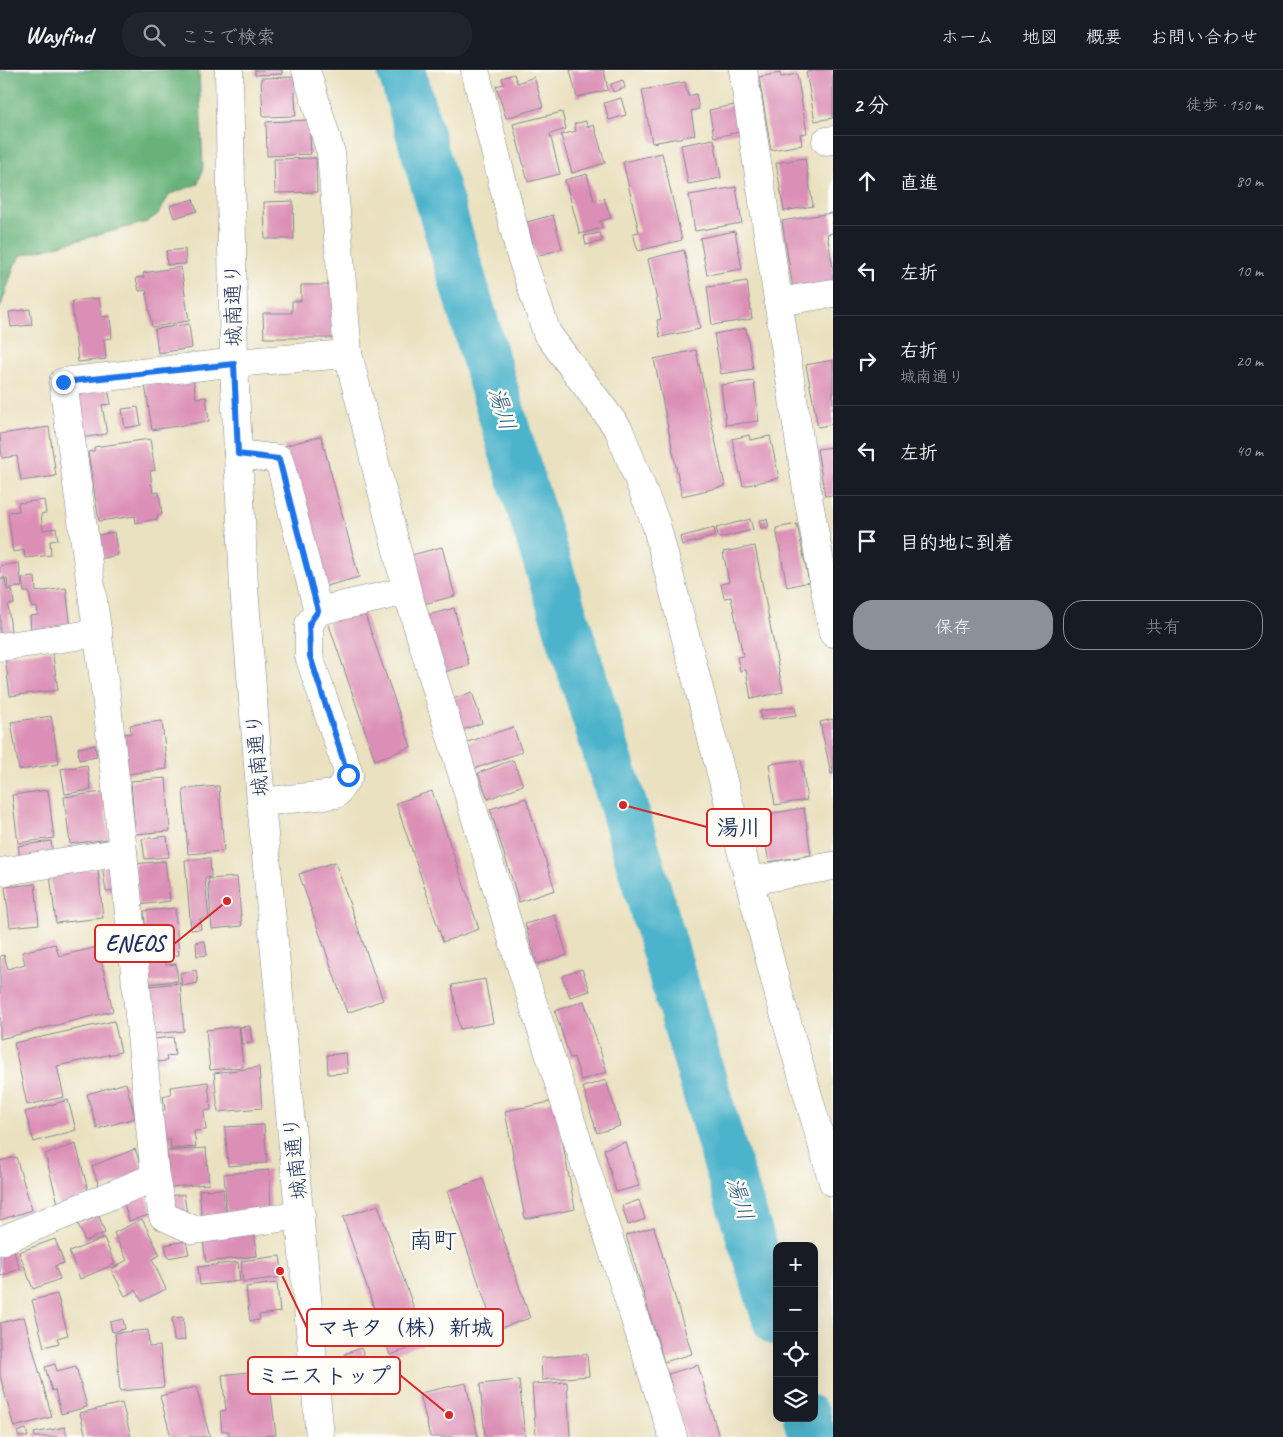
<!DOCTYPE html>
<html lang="ja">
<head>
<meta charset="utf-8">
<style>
	:root { --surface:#171b24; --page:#20242c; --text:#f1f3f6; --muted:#9ea1a6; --line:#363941; --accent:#8c9099 }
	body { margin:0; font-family:Caveat,"Klee One",sans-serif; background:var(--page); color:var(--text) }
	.controls { position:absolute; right:15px; bottom:15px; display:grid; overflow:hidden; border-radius:10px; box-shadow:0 5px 20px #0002 }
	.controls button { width:45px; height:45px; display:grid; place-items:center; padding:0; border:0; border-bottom:1px solid var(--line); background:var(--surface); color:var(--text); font:25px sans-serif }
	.stop { position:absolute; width:15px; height:15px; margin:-11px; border:4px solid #1a73e8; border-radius:50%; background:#fff }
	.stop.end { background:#1a73e8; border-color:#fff; box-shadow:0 1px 5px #0008 }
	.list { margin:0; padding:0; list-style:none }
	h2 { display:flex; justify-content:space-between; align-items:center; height:65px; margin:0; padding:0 20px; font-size:21px }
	h2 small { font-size:16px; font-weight:400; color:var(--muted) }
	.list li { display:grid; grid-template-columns:32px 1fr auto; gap:15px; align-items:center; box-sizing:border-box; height:90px; padding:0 20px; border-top:1px solid var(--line) }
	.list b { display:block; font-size:19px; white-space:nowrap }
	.list p { margin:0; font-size:16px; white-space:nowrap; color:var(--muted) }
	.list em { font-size:16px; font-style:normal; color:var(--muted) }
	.actions { display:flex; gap:10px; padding:15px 20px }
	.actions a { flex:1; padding:11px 0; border:1px solid var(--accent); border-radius:20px; text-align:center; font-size:18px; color:var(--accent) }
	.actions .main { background:var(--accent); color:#fff }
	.icon { flex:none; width:28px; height:28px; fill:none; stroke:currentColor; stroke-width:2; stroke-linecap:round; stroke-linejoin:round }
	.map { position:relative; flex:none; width:833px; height:1367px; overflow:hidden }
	header { display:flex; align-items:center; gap:30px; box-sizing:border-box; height:70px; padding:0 25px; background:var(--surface); border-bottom:1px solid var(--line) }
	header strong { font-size:24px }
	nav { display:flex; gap:28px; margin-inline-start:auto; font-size:18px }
	.search { width:350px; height:45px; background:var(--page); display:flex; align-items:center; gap:12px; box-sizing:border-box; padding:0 18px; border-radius:20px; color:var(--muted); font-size:19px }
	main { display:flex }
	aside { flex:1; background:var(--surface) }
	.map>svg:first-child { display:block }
</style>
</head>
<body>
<header>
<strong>Wayfind</strong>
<div class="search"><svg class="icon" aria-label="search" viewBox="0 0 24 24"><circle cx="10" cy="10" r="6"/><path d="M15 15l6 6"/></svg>ここで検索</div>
<nav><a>ホーム</a><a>地図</a><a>概要</a><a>お問い合わせ</a></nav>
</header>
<main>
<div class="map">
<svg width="833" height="1367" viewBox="0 0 833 1367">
	<rect width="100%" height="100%" fill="#fdfcf7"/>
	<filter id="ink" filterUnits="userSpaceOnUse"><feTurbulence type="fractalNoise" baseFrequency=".02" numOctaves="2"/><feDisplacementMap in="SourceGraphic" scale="10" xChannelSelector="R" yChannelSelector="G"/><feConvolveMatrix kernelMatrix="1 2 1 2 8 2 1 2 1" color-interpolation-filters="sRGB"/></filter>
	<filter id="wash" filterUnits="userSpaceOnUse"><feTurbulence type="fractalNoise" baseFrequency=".0096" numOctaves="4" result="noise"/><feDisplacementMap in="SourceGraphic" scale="20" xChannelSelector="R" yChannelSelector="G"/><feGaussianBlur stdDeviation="1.12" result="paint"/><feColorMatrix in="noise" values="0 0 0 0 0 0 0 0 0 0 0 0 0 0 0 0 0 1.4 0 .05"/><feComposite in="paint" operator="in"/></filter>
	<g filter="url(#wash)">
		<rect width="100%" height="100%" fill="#eae1c0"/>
		<path fill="#67b27a" stroke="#41706c" d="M0,0H199L203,98L198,114L170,124L158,144L147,152L22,185L15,194L0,239Z"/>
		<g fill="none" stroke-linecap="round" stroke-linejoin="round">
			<g stroke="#4cb3cb" stroke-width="48">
				<path d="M401,0L513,383L623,735L726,1090L777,1252"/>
				<path d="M807,1348L812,1367"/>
			</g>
		</g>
		<g id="blocks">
			<g fill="#dc8fb6">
				<path d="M255,0H282V4L255,5Z"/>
				<path d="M570,0H604L608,20L577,27Z"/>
				<path d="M818,0H833V48L815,51L806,2Z"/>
				<path d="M780,3L781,7L797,4L807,63L800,64L802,75L771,80L759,7Z"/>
				<path d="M514,4L517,13L534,7L543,37L506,48L496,16L504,14L502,8Z"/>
				<path d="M294,7L296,46L263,47L261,8Z"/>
				<path d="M623,10L625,18L613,22L611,14Z"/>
				<path d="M685,12L688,26L696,24L699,39L691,41L695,65L652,73L642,20Z"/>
				<path d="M621,28L626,45L609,50L604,33Z"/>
				<path d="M735,35L740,62L714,67L709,40Z"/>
				<path d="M562,42L566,59L550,64L560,104L528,112L513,54Z"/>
				<path d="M309,50L311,84L267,86L266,52Z"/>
				<path d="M586,51L587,57L594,55L605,93L572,103L561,65L576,61L574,54Z"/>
				<path d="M714,69L721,108L688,114L681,75Z"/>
				<path d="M662,83L682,170L638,181L633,163L639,162L623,92Z"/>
				<path d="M316,88L317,122L275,123L274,89Z"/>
				<path d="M805,88L813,136L784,141L776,93Z"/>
				<path d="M587,104L594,131L604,128L611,148L600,151L602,158L580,164L565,110Z"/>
				<path d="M736,117L742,153L695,161L689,125Z"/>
				<path d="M193,129L197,141L174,148L170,136Z"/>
				<path d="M293,131L294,169H265L264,132Z"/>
				<path d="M831,143L833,163L827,164L833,198V212L793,219L782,151Z"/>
				<path d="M553,145L562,179L536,186L527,152Z"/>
				<path d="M735,161L742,199L707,205L700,168Z"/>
				<path d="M600,163L602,171L586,175L584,166Z"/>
				<path d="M185,179L186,194L167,195L166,181Z"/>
				<path d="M684,180L700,259L660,267L657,250L661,249L648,189Z"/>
				<path d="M181,197L189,251L152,257L146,220L139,221L136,208L144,207L143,203Z"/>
				<path d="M747,211L752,249L712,255L707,217Z"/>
				<path d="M301,215H334L335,268H264L263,243H292V231H301Z"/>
				<path d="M99,228L102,247L110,246L112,268L104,269L106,289L78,292L72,231Z"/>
				<path d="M30,239L32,255L11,257L9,242Z"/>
				<path d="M189,254L192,278L158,283L155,259Z"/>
				<path d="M746,258L753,299L721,304L714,264Z"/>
				<path d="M696,280L725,416L682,426L654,289Z"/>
				<path d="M833,290V354L818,357L806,295Z"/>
				<path d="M193,307L196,328L206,327L209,351L152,360L145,314Z"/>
				<path d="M754,311L759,351L726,355L721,315Z"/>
				<path d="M108,319L111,334L102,335L107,364L80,368L73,324Z"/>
				<path d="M138,337L141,355L125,358L122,339Z"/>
				<path d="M49,357L56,406L21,411L17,386L2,388L0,364Z"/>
				<path d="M749,365L750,370L770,366L779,408L743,416L732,369Z"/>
				<path d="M321,366L359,507L323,517L284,376Z"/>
				<path d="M150,369L155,400L150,401L153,423L159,422L162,444L157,445L158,449L136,453L135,446L99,451L88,382L94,381V377Z"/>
				<path d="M833,377V425L825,426L817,379Z"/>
				<path d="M44,430L46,443L41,444L43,460L56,458L58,470L50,471L51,485L25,488L24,480L13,482L8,442L19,441L18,433Z"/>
				<path d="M750,449L753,460L719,468L716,458Z"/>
				<path d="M767,449L769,457L761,458L759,450Z"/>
				<path d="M797,454L809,512L787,517L776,458Z"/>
				<path d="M714,458L716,466L682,475L680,467Z"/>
				<path d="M114,462L118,485L99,489L94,466Z"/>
				<path d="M755,476L783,622L751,629L746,600L740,601L737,587L743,586L731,527L724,528L721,514L729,512L723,482Z"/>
				<path d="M442,477L455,526L416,536L404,487Z"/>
				<path d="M19,493L22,517L8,518L7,508H0V496Z"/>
				<path d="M35,507L36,522L66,518L71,558L31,563L30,546L38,545L37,537L32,538L29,522H24L22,508Z"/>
				<path d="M5,509L7,520L12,519L14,534L8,535L11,562L0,563V510Z"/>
				<path d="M454,538L469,595L436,604L421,547Z"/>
				<path d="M363,539L411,677L375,690L328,552Z"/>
				<path d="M52,580L58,620L10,626L5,586Z"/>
				<path d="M472,622L482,653L454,663L443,633Z"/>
				<path d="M795,636L796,645L761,650L760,641Z"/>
				<path d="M51,646L59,694L19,700L11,652Z"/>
				<path d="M833,649V703L831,704L820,652Z"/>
				<path d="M162,651L167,699L126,704L122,664L131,663L130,655Z"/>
				<path d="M513,657L522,682L471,700L462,674Z"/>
				<path d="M95,675L97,687L79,690L78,678Z"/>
				<path d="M513,690L523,715L488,729L478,703Z"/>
				<path d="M801,690L807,730L775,735L769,694Z"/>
				<path d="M87,695L91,720L65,724L61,699Z"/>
				<path d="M166,708L170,761L135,764L131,711Z"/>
				<path d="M219,716L224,781L188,784L183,719Z"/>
				<path d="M48,720L54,768L18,773L12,725Z"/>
				<path d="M432,721L479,859L443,872L396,733Z"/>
				<path d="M103,722L109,769L70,774L64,727Z"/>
				<path d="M526,728L555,820L519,832L490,739Z"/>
				<path d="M804,738L811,785L769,792L765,771L753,773L749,747Z"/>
				<path d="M167,766L169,787L145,789L142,769Z"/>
				<path d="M51,771L53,784L20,789L18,776Z"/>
				<path d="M210,788L211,807L205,808L209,849H200L201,859L191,860L185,790Z"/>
				<path d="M165,791L170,831L139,835L134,794Z"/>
				<path d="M335,792L383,930L347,943L299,804Z"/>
				<path d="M114,794L118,821L106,822L102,795Z"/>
				<path d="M98,799L103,848L56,853L50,804Z"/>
				<path d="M237,807L242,856L212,859L208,809Z"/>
				<path d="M35,814L39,854L10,857L5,817Z"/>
				<path d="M175,838L179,885L148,887L144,841Z"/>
				<path d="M555,845L567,885L537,894L525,854Z"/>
				<path d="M205,871L207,885L197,886L196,872Z"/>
				<path d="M55,874L59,886L98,877L113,941L0,969V886L4,885L8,899L25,894L22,882Z"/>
				<path d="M165,889L166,895L176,894L178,911L146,914L144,891Z"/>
				<path d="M582,899L590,921L570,927L562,906Z"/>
				<path d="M196,900L198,913L182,916L180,903Z"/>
				<path d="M485,909L493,953L460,959L452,915Z"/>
				<path d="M180,913L184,961L152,964L148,916Z"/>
				<path d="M584,931L607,1002L581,1010L574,987L570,988L555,941Z"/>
				<path d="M114,951L121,982L57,996L64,1027L27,1035L14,973Z"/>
				<path d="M239,956L243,997L210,1000L206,960Z"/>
				<path d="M250,956L252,973L242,974L240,957Z"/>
				<path d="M173,967L175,985L166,986L167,991L156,992L154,969Z"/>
				<path d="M346,983L348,1003L328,1004L327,985Z"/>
				<path d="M259,997L262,1038L218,1042L214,1003Z"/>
				<path d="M606,1010L620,1056L597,1063L583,1017Z"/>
				<path d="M208,1012L211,1040L204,1041L206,1060L194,1061L196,1077L171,1079L170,1070H165L162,1040H165L163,1026L171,1024L170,1017Z"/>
				<path d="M126,1013L135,1048L97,1059L87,1024Z"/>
				<path d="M68,1030L76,1060L34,1072L25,1042Z"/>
				<path d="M555,1031L575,1139L525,1149L505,1041Z"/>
				<path d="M264,1055L267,1093L228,1096L225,1057Z"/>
				<path d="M626,1072L639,1116L616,1122L604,1079Z"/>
				<path d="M76,1074L89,1124L59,1137L45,1084Z"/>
				<path d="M206,1078L209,1114L170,1117L167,1081Z"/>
				<path d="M135,1079L143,1102L100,1119L92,1096Z"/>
				<path d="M16,1087L32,1140L0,1150V1091Z"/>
				<path d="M269,1100L271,1138L227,1142L224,1104Z"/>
				<path d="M483,1109L530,1248L495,1260L447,1121Z"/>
				<path d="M223,1119L226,1148L202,1150L199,1120Z"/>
				<path d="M184,1124L187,1145L171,1147L169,1126Z"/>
				<path d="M147,1126L152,1144L129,1151L124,1133Z"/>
				<path d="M639,1130L645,1149L628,1155L622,1136Z"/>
				<path d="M378,1135L426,1273L390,1285L343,1147Z"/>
				<path d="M99,1146L105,1163L85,1171L78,1154Z"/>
				<path d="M142,1149L160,1185L152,1189L166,1219L142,1231L136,1220L125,1226L111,1199L127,1190L114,1163Z"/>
				<path d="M654,1157L692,1284L664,1292L626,1165Z"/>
				<path d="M254,1158L257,1186L206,1192L202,1164Z"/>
				<path d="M104,1168L115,1194L80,1209L69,1182Z"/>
				<path d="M55,1169L64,1193L55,1196L60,1209L33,1219L19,1182Z"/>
				<path d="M186,1171L189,1184L168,1188L165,1175Z"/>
				<path d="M12,1176L20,1199L0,1206V1180Z"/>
				<path d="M280,1186L283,1207L243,1212L241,1191Z"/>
				<path d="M238,1192L240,1211L200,1215L198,1197Z"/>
				<path d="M277,1213L280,1242L259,1245L260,1250L250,1251L246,1217Z"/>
				<path d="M57,1224L68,1265L57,1268L59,1273L44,1277L32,1230Z"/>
				<path d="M24,1247L52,1347L14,1357L0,1306V1253Z"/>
				<path d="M183,1247L185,1270L174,1271L172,1248Z"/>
				<path d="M123,1249L125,1259L112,1262L110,1252Z"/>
				<path d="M148,1260L149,1277L160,1276L164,1317L120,1321L115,1263Z"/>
				<path d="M361,1278L367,1293L350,1299L344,1284Z"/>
				<path d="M587,1284L589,1306L542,1310L541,1288Z"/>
				<path d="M55,1294L57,1301L76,1296L87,1337L61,1344L55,1320L52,1321L45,1297Z"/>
				<path d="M698,1295L719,1367H686L668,1304Z"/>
				<path d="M268,1300L276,1365L229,1367V1361H222L220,1341L226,1340L222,1305Z"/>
				<path d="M519,1310L525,1367H485L480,1314Z"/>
				<path d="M567,1312L570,1367H536L532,1314Z"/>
				<path d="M466,1313L478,1367H430L420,1323Z"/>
				<path d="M196,1317L210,1367H171L160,1326Z"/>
				<path d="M122,1333L131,1367H86L80,1343Z"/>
				<path d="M65,1357L67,1367H35L34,1363Z"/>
				<path d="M26,1359L28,1367H19L17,1362Z"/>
			</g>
		</g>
	</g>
	<g filter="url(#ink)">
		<use href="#blocks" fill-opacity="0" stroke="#82888f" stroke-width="1"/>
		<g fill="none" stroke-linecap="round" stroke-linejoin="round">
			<g stroke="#82888f" stroke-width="29">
				<g id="minor">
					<path d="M229,0L234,294L244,517L261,732L320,1367"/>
					<path d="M306,0L331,83L348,284L407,521L511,865L673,1367"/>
					<path d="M475,0L520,183L547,263L619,360L656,454L779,925L833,1112"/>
					<path d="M743,0L808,427L833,563"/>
					<path d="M826,71L833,70"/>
					<path d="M778,232L833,223"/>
					<path d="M238,384L279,389L318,541L309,554V586L349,705L336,724L261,732"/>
					<path d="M318,541L407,521"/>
					<path d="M0,577L98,563"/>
					<path d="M0,802L123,782"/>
					<path d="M749,811L833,796"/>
					<path d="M301,1145L194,1160L163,1146L155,1107L123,782L106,625L63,312L220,294L348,284"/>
					<path d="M0,1171L155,1107"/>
				</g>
			</g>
			<use href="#minor" stroke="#fff" stroke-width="28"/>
		</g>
	</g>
	<g fill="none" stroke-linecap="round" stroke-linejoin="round" filter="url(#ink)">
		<path stroke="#1a73e8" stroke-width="6" d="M63,312L234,294L238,384L279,389L318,541L309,554L310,586L348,705"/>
	</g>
	<g text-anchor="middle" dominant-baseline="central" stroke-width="5" stroke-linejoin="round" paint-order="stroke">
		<g font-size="21" fill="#1b2f5e" stroke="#fdfcf7">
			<text transform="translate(233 235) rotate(-91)">城南通り</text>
			<text transform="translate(257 685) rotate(-95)">城南通り</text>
			<text transform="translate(295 1088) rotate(-96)">城南通り</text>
		</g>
		<g font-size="22" font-style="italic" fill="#2c5d84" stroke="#fdfcf7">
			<text transform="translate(502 339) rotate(73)">湯川</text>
			<text transform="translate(740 1129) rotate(73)">湯川</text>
		</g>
		<g font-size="24" fill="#1b2f5e" stroke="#fdfcf7">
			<text x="433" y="1170">南町</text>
		</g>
	</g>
	<path fill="none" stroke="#d62828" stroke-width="2" d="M623 735L707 757M227 831L174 874M280 1201L307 1258M449 1345L400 1305"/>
	<g fill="#d62828" stroke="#fdfcf7" stroke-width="2">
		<circle cx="623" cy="735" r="5"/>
		<circle cx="227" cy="831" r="5"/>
		<circle cx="280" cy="1201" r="5"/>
		<circle cx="449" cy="1345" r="5"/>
	</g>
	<g fill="#fdfcf7" stroke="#d62828" stroke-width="2">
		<rect x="707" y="739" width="64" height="37" rx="5"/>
		<rect x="95" y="855" width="79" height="37" rx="5"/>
		<rect x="307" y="1239" width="196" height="37" rx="5"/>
		<rect x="248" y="1287" width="152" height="37" rx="5"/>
	</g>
	<g font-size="22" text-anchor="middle" font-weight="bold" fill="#1b2f5e">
		<text x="739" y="765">湯川</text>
		<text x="135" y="881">ENEOS</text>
		<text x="405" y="1265">マキタ（株）新城</text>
		<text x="324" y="1313">ミニストップ</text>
	</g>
</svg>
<div class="controls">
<button>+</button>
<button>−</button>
<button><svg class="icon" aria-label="locate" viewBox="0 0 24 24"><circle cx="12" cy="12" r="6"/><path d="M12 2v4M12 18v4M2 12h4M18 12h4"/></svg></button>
<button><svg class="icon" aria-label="layers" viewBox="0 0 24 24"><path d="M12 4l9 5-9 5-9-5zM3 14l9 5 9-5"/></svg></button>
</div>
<div class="stop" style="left:348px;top:705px"></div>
<div class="stop end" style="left:63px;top:312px"></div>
</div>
<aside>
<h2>2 分<small>徒歩 · 150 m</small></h2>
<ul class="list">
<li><svg class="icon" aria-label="ahead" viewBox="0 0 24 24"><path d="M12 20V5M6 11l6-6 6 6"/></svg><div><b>直進</b></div><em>80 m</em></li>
<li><svg class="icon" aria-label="left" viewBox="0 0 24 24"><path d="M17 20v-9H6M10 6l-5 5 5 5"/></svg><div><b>左折</b></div><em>10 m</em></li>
<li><svg class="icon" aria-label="right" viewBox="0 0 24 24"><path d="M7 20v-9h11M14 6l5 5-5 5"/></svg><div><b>右折</b><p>城南通り</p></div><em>20 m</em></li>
<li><svg class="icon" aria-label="left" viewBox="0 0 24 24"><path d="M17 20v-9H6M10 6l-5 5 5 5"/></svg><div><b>左折</b></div><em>40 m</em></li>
<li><svg class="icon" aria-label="arrive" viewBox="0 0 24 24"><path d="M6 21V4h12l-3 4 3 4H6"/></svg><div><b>目的地に到着</b></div></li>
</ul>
<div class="actions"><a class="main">保存</a><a>共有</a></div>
</aside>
</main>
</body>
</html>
